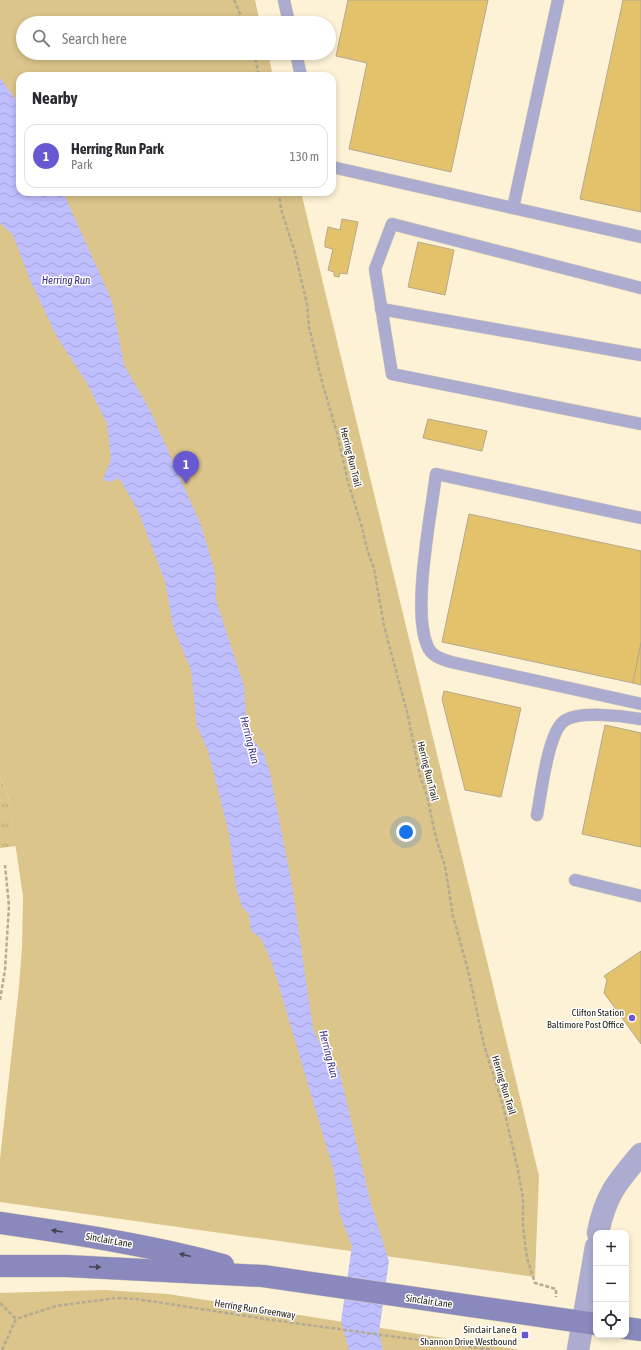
<!DOCTYPE html>
<html lang="en">
<head>
<meta charset="utf-8">
<style>
	:root { --surface:#fff; --page:#f2f2f3; --text:#2b2b33; --muted:#7c7c81; --line:#e1e1e2; --accent:#6859d2 }
	body { margin:0; font-family:"Asap Condensed",sans-serif; background:var(--page); color:var(--text) }
	.controls { position:absolute; right:12px; bottom:12px; display:grid; overflow:hidden; border-radius:8px; box-shadow:0 2px 6px #0003 }
	.controls button { width:36px; height:36px; display:grid; place-items:center; padding:0; border:0; border-bottom:1px solid var(--line); background:var(--surface); color:var(--text); font:20px sans-serif }
	.you { position:absolute; left:406px; top:832px; width:14px; height:14px; margin:-10px; border:3px solid #fff; border-radius:50%; background:#1a73e8; box-shadow:0 0 0 6px #1a73e833 }
	.badge { display:grid; place-items:center; width:26px; height:26px; border-radius:50%; background:var(--accent); color:#fff; font-size:13px; font-weight:700 }
	.pin { position:absolute; translate:-50% -33px; filter:drop-shadow(0 1px 2px #0008) }
	.pin::after { content:''; position:absolute; top:21px; width:14px; height:12px; background:inherit; clip-path:polygon(0 0,100% 0,50% 100%) }
	.list { margin:0; padding:0; list-style:none }
	h2 { display:flex; justify-content:space-between; align-items:center; height:52px; margin:0; padding:0 16px; font-size:17px }
	h2 small { font-size:13px; font-weight:400; color:var(--muted) }
	.list li { display:grid; grid-template-columns:26px 1fr auto; gap:12px; align-items:center; box-sizing:border-box; height:64px; margin:0 8px 8px; padding:0 8px; border:1px solid var(--line); border-radius:12px }
	.list b { display:block; font-size:15px; white-space:nowrap }
	.list p { margin:0; font-size:13px; white-space:nowrap; color:var(--muted) }
	.list em { font-size:13px; font-style:normal; color:var(--muted) }
	.icon { flex:none; width:22px; height:22px; fill:none; stroke:currentColor; stroke-width:2; stroke-linecap:round; stroke-linejoin:round }
	.map { position:relative; flex:none; width:641px; height:1350px; overflow:hidden }
	.search { position:absolute; background:var(--surface); box-shadow:0 2px 6px #0003; left:16px; top:16px; width:320px; height:44px; display:flex; align-items:center; gap:10px; box-sizing:border-box; padding:0 14px; border-radius:22px; color:var(--muted); font-size:15px }
	.panel { position:absolute; background:var(--surface); box-shadow:0 2px 6px #0003; left:16px; top:72px; width:320px; height:124px; border-radius:12px }
	.map>svg:first-child { display:block }
</style>
</head>
<body>
<div class="map">
<svg width="641" height="1350" viewBox="0 0 641 1350">
	<defs>
		<pattern id="grass-tufts" width="24" height="20" patternUnits="userSpaceOnUse"><rect width="24" height="20" fill="#dcc58a"/><path d="M3 7l-1-3M5 7V3M7 7l1-3M15 17l-1-3M17 17v-4M19 17l1-3" fill="none" stroke="#bda976"/></pattern>
		<pattern id="water-waves" width="16" height="10" patternUnits="userSpaceOnUse"><rect width="16" height="10" fill="#bfbeff"/><path d="M0 5q4-4 8 0t8 0" fill="none" stroke="#a4a3da"/></pattern>
	</defs>
	<rect width="100%" height="100%" fill="#fdf2d5"/>
	<path fill="url(#grass-tufts)" d="M0,777L8,796L16,846L0,848Z"/>
	<g fill="#dcc58a">
		<path d="M0,0H255L260,23H23V53H268L273,76H20V192H301L539,1176L535,1277L0,1202V1159L19,986L22,947L23,896L8,796L0,777Z"/>
		<path d="M104,1290L168,1294L520,1350H0V1293Z"/>
	</g>
	<path fill="url(#water-waves)" d="M0,78L20,105V192H63L112,301L124,365L150,410L201,525L215,572L216,600L244,686L247,732L264,754L270,773L292,885L313,1029L321,1046L339,1070L371,1204L389,1261L379,1332L383,1350H349L341,1321L352,1246L340,1215L334,1172L273,966L261,938L251,931L249,914L242,907L236,888L229,834L208,751L197,726L191,670L173,626L165,581L138,511L121,481L118,478L111,482L103,480L111,459L107,423L87,383L57,337L30,280L13,235L0,223Z"/>
	<g fill="#e4c26c" stroke="#b4a98e">
		<path d="M348,0H488L451,172L349,149L367,63L336,56Z"/>
		<path d="M623,0H641V212L580,199Z"/>
		<path d="M342,219L358,222L347,274L340,273L339,277L334,276V272L328,270L333,249L325,247V242L328,227L340,230Z"/>
		<path d="M418,242L454,250L445,295L408,287Z"/>
		<path d="M428,419L487,431L482,451L423,438Z"/>
		<path d="M469,514L641,551V643L633,683L442,642Z"/>
		<path d="M641,643V685L633,683Z"/>
		<path d="M444,691L521,708L501,797L465,790L442,699Z"/>
		<path d="M605,725L641,733V847L582,834Z"/>
		<path d="M641,951V1044L604,993L607,980L604,976Z"/>
	</g>
	<g fill="none" stroke-linecap="round" stroke-linejoin="round">
		<g stroke="#d6ccb3" stroke-width="13">
			<g id="lane">
				<path d="M284,0L289,23"/>
				<path d="M296,53L301,76"/>
				<path d="M332,167L641,237"/>
				<path d="M513,208L558,0"/>
				<path d="M641,288L392,224L375,269L392,374L641,424"/>
				<path d="M381,309L641,355"/>
				<path d="M641,518L436,474C431,515 412,609 427,645C431,656 441,659 451,662L641,704"/>
				<path d="M537,815C541,794 548,734 563,722C576,710 624,716 641,719"/>
				<path d="M575,880L641,896"/>
			</g>
		</g>
		<g stroke="#d6ccb3" stroke-width="23">
			<g id="street">
				<path d="M598,1233C605,1196 617,1182 641,1154"/>
				<path d="M578,1350L596,1247"/>
			</g>
		</g>
		<g stroke="#d6ccb3" stroke-width="23">
			<g id="secondary">
				<path d="M0,1223C75,1234 150,1245 223,1265"/>
				<path d="M0,1266H67L263,1276L596,1324"/>
				<path d="M626,1328L641,1330"/>
			</g>
		</g>
		<g stroke="#b3ab94" stroke-width="2.5" stroke-dasharray="4 2" stroke-linecap="butt">
			<path d="M234,0L244,23"/>
			<path d="M254,53L259,76"/>
			<path d="M279,192L281,209L295,253L307,304L309,327L322,382L337,433L348,482L361,524L368,552L374,568L384,626L408,716L420,776L427,796L436,838L445,866L453,916L468,970L484,1045L503,1106L517,1165L523,1198V1226L527,1258L535,1283L556,1289V1297"/>
			<path d="M0,1000L5,970L9,906L5,865"/>
			<path d="M0,1303L16,1319"/>
			<path d="M2,1350L16,1319L56,1306L116,1298L137,1299L272,1320L493,1350"/>
		</g>
		<use href="#lane" stroke="#acacd0" stroke-width="12"/>
		<use href="#street" stroke="#acacd0" stroke-width="22"/>
		<use href="#secondary" stroke="#8a89bd" stroke-width="22"/>
	</g>
	<defs><path id="oneway-solid" d="M-6-.8H1V-3.2L6.5 0L1 3.2V.8H-6Z"/></defs>
	<g fill="#484551">
		<use href="#oneway-solid" transform="translate(57 1231) rotate(-171)"/>
		<use href="#oneway-solid" transform="translate(185 1255) rotate(-166)"/>
		<use href="#oneway-solid" transform="translate(95 1267) rotate(3)"/>
	</g>
	<g fill="#6859d2" stroke="#fff" stroke-width="1.5">
		<circle cx="632" cy="1018" r="4"/>
		<rect x="521" y="1331" width="8" height="8" rx="2"/>
	</g>
	<g text-anchor="middle" dominant-baseline="central" stroke-width="3" stroke-linejoin="round" paint-order="stroke">
		<g font-size="10" fill="#252117" stroke="#fff">
			<text transform="translate(351 457) rotate(76)">Herring Run Trail</text>
			<text transform="translate(428 771) rotate(76)">Herring Run Trail</text>
			<text transform="translate(504 1085) rotate(73)">Herring Run Trail</text>
			<text transform="translate(109 1240) rotate(10)">Sinclair Lane</text>
			<text transform="translate(429 1301) rotate(8)">Sinclair Lane</text>
			<text transform="translate(255 1309) rotate(9)">Herring Run Greenway</text>
		</g>
		<g font-size="10" fill="#252117" stroke="#fff" text-anchor="end">
			<text x="624" y="1012">Clifton Station<tspan x="624" dy="12">Baltimore Post Office</tspan></text>
			<text x="517" y="1329">Sinclair Lane &amp;<tspan x="517" dy="12">Shannon Drive Westbound</tspan></text>
		</g>
		<g font-size="11" font-style="italic" fill="#3d2f88" stroke="#fff">
			<text x="66" y="280">Herring Run</text>
			<text transform="translate(250 740) rotate(76)">Herring Run</text>
			<text transform="translate(329 1054) rotate(76)">Herring Run</text>
		</g>
	</g>
</svg>
<div class="controls">
<button>+</button>
<button>−</button>
<button><svg class="icon" aria-label="locate" viewBox="0 0 24 24"><circle cx="12" cy="12" r="6"/><path d="M12 2v4M12 18v4M2 12h4M18 12h4"/></svg></button>
</div>
<div class="you"></div>
<div class="pin badge" style="left:186px;top:484px">1</div>
<div class="search"><svg class="icon" aria-label="search" viewBox="0 0 24 24"><circle cx="10" cy="10" r="6"/><path d="M15 15l6 6"/></svg>Search here</div>
<section class="panel">
<h2>Nearby<small></small></h2>
<ul class="list">
<li><span class="badge">1</span><div><b>Herring Run Park</b><p>Park</p></div><em>130 m</em></li>
</ul>
</section>
</div>
</body>
</html>
